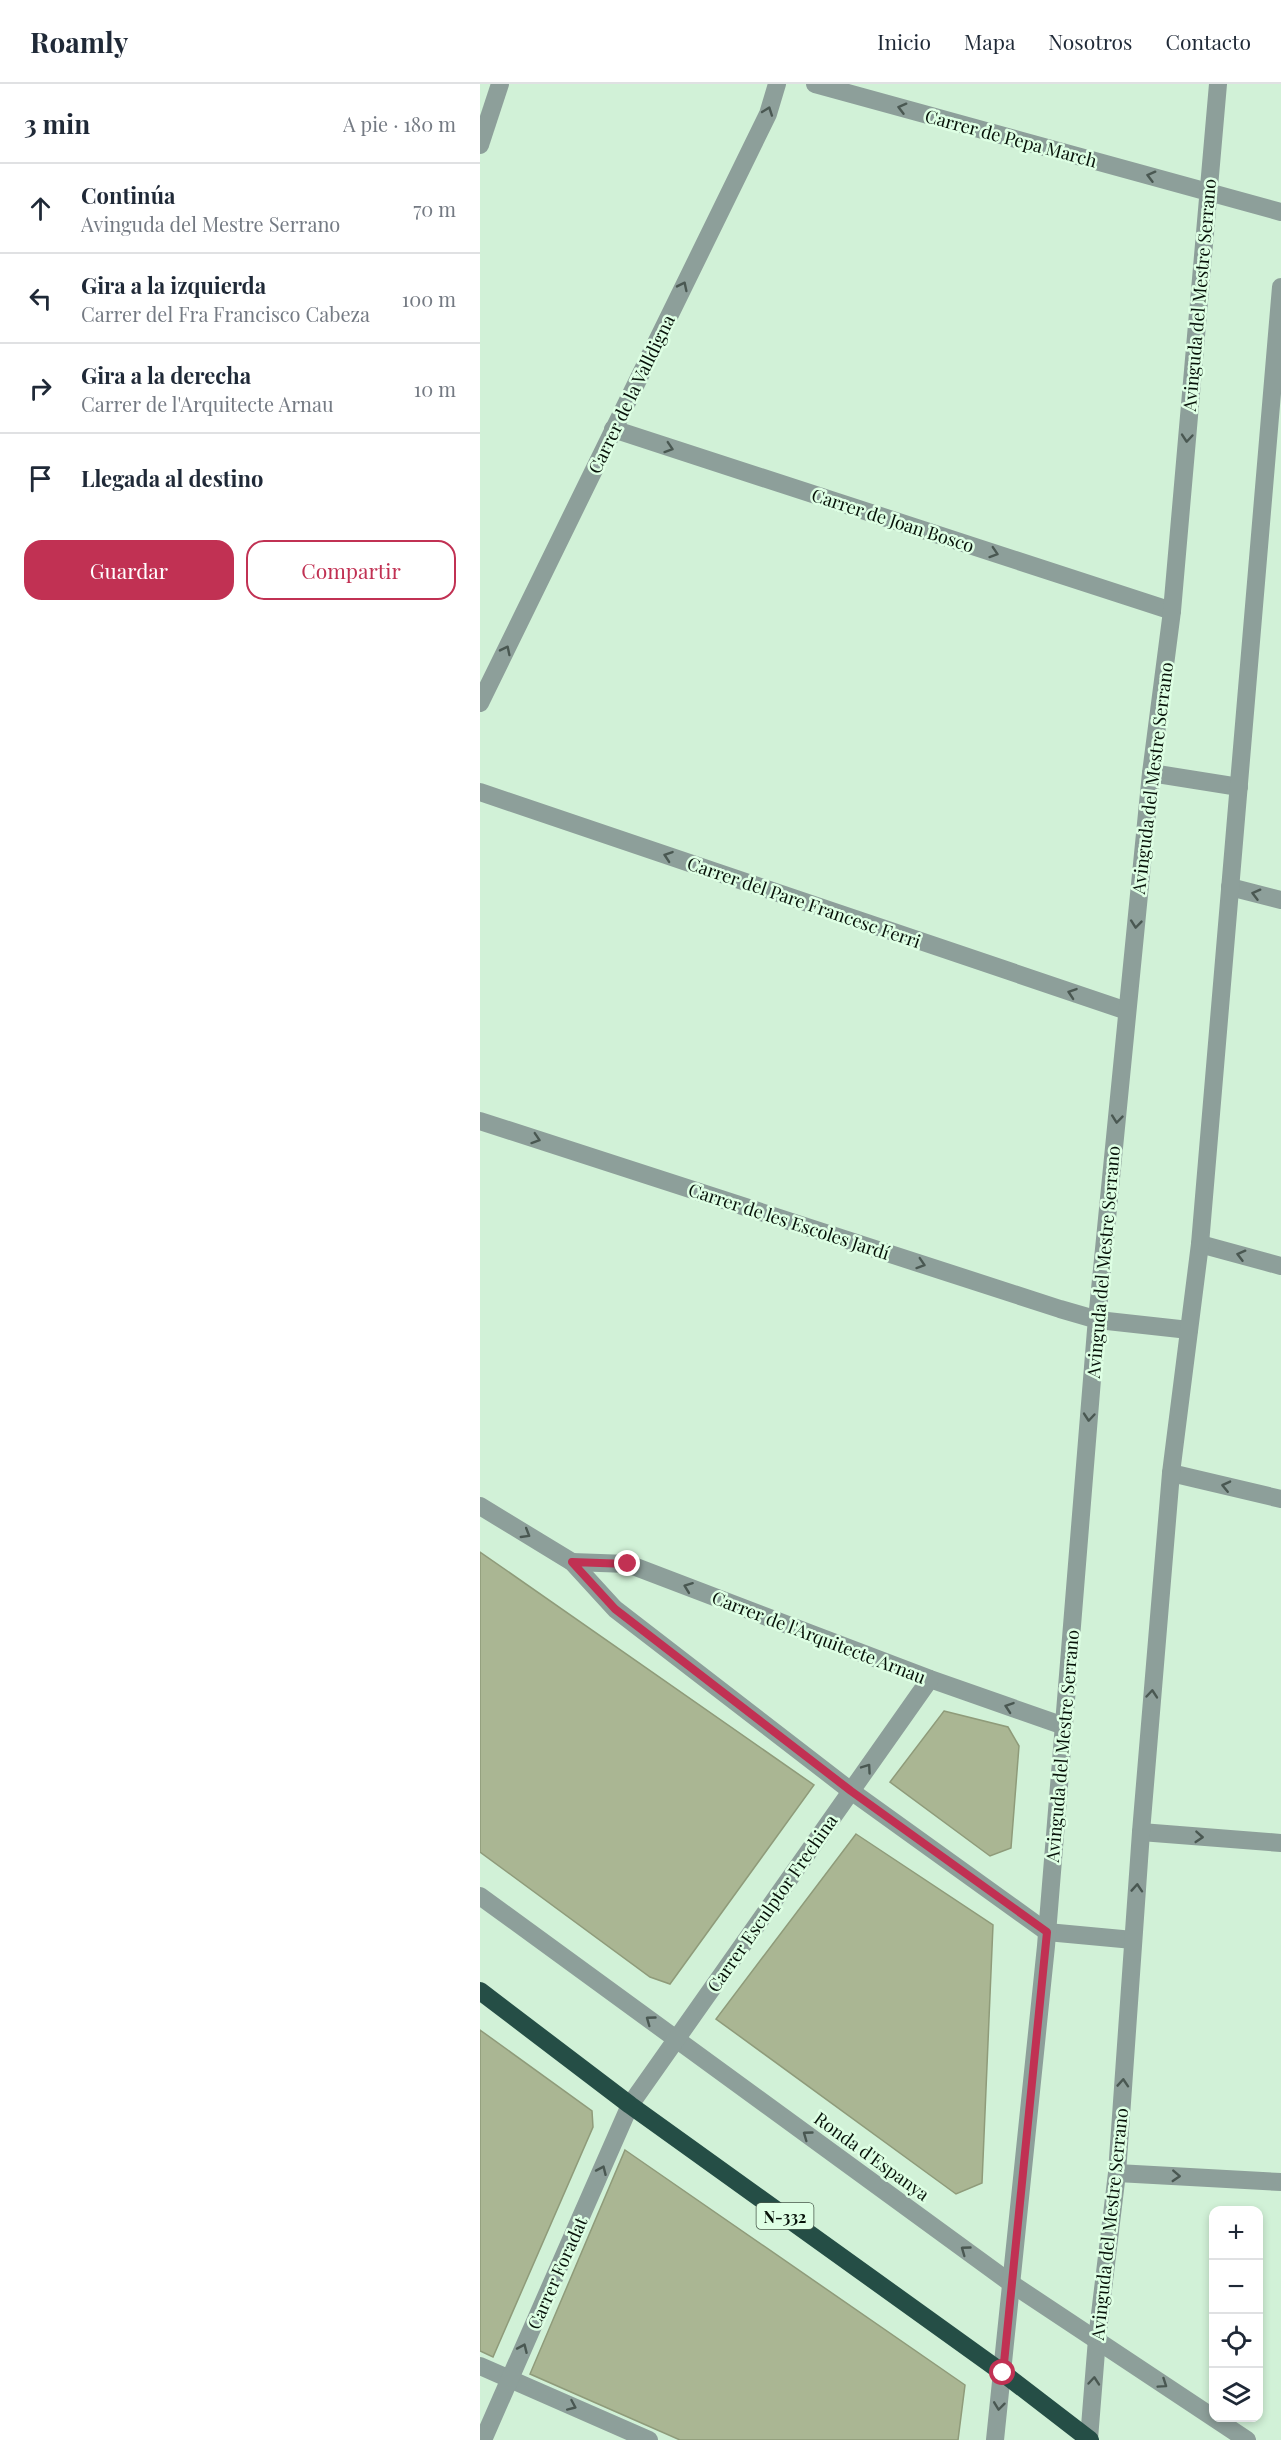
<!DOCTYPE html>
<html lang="es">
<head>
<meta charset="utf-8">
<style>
	:root { --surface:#fff; --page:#f2f2f3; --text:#1f2937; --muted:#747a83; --line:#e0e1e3; --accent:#c13153 }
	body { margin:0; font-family:"Playfair Display",serif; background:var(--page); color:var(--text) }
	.controls { position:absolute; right:18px; bottom:18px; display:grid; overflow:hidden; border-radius:12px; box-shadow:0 3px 9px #0003 }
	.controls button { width:54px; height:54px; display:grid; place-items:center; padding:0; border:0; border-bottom:2px solid var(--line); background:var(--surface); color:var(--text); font:30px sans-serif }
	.stop { position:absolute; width:18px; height:18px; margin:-14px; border:4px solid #c13153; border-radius:50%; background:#fff }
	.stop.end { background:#c13153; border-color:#fff; box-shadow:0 2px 6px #0008 }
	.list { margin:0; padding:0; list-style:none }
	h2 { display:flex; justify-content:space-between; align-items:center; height:78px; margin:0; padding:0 24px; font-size:26px }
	h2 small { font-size:20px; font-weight:400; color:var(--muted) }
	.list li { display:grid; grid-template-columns:39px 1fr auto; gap:18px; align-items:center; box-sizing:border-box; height:90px; padding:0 24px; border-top:2px solid var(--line) }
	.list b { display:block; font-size:22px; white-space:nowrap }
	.list p { margin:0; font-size:20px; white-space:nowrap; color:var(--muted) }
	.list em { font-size:20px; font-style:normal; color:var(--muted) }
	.actions { display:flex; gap:12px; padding:18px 24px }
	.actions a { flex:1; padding:14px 0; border:2px solid var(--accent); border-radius:18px; text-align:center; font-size:21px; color:var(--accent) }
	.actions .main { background:var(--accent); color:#fff }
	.icon { flex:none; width:33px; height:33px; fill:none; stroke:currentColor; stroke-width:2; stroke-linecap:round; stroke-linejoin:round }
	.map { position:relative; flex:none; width:801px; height:2356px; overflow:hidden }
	header { display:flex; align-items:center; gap:36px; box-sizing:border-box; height:84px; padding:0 30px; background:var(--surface); border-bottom:2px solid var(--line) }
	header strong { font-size:28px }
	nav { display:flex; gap:33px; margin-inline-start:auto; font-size:21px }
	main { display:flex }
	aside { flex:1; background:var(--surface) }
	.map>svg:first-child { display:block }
</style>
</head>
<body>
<header>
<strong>Roamly</strong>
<nav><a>Inicio</a><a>Mapa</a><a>Nosotros</a><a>Contacto</a></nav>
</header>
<main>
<aside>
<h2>3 min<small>A pie · 180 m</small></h2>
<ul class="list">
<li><svg class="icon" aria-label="ahead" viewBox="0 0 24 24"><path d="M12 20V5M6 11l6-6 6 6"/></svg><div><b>Continúa</b><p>Avinguda del Mestre Serrano</p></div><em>70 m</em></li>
<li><svg class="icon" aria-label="left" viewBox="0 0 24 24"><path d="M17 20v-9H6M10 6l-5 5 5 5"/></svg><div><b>Gira a la izquierda</b><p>Carrer del Fra Francisco Cabeza</p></div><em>100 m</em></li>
<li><svg class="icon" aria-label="right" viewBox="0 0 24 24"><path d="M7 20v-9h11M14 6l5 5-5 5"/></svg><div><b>Gira a la derecha</b><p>Carrer de l'Arquitecte Arnau</p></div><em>10 m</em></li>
<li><svg class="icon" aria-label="arrive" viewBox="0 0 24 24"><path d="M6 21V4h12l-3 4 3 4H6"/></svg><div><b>Llegada al destino</b></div></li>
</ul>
<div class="actions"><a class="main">Guardar</a><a>Compartir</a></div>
</aside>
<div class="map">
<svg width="801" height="2356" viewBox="0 0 801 2356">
	<rect width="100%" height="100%" fill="#d1f1d7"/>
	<g fill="#aab693" stroke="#8f9b7a" stroke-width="1.5">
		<path d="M0,1468L334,1701L190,1900L170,1893L0,1768Z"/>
		<path d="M464,1627L528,1643L539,1662L531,1764L510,1772L410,1698Z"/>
		<path d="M376,1750L513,1841L502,2099L476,2110L236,1935Z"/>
		<path d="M0,1946L112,2027L113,2043L13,2273L0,2267Z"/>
		<path d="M145,2066L485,2301L478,2356H200L50,2290Z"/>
	</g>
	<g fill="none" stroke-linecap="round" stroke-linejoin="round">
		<g stroke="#8d9f9a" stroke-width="18">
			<path d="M335,0L801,128"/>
			<path d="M0,61L20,0"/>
			<path d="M133,345L692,527"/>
			<path d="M0,619L288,30L297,0"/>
			<path d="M671,689L759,703"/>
			<path d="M0,708L647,927"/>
			<path d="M750,803L801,816"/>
			<path d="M0,1037L580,1225L618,1236L709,1246"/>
			<path d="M720,1160L801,1182"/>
			<path d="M691,1389L801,1415"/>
			<path d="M0,1422L92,1478L135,1525L371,1707L567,1848L653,1856"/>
			<path d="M92,1478L148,1480L450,1595L584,1642"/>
			<path d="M661,1748L801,1759"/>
			<path d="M0,1812L532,2200L767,2356"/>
			<path d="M637,2089L801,2098"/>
			<path d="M0,2282L169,2356"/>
			<path d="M609,2355L617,2255L637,2089L661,1748L691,1389L720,1160L801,203"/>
			<path d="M3,2356L150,2021L450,1595"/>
			<path d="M515,2356L566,1862L616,1246L671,689L692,527L738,0"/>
		</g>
		<path stroke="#254e46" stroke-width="18" d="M0,1907L150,2021L523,2289L610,2356"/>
	</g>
	<defs><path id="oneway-chevron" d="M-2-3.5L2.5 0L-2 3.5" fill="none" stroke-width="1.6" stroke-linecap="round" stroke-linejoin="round" transform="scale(1.5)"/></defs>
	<g stroke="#4a5852">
		<use href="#oneway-chevron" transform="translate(422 24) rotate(-165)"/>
		<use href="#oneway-chevron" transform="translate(288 27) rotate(-70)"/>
		<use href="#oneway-chevron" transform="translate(671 92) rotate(-165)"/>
		<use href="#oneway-chevron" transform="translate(203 202) rotate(-64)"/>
		<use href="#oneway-chevron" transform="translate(707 354) rotate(95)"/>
		<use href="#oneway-chevron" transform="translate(189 364) rotate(18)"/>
		<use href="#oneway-chevron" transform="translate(514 469) rotate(18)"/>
		<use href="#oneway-chevron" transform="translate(26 566) rotate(-64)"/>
		<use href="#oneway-chevron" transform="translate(188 772) rotate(-161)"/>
		<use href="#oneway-chevron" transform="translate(776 810) rotate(-165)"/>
		<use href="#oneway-chevron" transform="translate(656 840) rotate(96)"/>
		<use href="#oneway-chevron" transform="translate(592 909) rotate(-161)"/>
		<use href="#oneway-chevron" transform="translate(637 1035) rotate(96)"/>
		<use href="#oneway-chevron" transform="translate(56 1055) rotate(18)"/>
		<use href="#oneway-chevron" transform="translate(761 1171) rotate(-165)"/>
		<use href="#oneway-chevron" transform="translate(441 1180) rotate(18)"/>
		<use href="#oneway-chevron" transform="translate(609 1333) rotate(95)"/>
		<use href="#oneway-chevron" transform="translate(746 1402) rotate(-167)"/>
		<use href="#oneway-chevron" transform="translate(46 1450) rotate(31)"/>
		<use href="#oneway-chevron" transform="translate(208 1503) rotate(-159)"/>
		<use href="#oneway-chevron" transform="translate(672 1610) rotate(-85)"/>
		<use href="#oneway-chevron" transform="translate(529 1623) rotate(-161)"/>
		<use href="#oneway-chevron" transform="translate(387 1684) rotate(-55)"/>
		<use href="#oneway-chevron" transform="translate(719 1753) rotate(4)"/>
		<use href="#oneway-chevron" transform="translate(657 1804) rotate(-86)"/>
		<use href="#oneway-chevron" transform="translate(170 1936) rotate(-144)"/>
		<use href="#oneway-chevron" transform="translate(643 1999) rotate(-86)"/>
		<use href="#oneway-chevron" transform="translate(327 2051) rotate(-144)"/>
		<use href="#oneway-chevron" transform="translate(122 2086) rotate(-66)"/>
		<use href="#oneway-chevron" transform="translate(696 2092) rotate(3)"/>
		<use href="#oneway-chevron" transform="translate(485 2166) rotate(-144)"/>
		<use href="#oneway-chevron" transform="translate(43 2264) rotate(-66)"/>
		<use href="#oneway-chevron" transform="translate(614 2297) rotate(-85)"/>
		<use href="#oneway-chevron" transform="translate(683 2300) rotate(34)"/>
		<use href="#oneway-chevron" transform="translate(92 2322) rotate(24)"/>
		<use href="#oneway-chevron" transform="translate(519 2322) rotate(97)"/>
	</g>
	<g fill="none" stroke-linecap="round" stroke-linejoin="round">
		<path stroke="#c13153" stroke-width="8" d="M148,1480L92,1478L135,1525L371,1707L567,1848L523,2289"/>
	</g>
	<g text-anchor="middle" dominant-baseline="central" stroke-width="5" stroke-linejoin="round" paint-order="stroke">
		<rect fill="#deffe4" stroke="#48594b" stroke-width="1.5" x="276.5" y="2119" width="57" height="26" rx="4.5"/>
		<g font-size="16" font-weight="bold" fill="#071209">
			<text x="305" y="2132">N-332</text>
		</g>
		<g font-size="18" fill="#071209" stroke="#deffe4">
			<text transform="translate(531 54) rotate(15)">Carrer de Pepa March</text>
			<text transform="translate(719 211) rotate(-85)">Avinguda del Mestre Serrano</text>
			<text transform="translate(151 310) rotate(-64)">Carrer de la Valldigna</text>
			<text transform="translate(413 436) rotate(18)">Carrer de Joan Bosco</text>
			<text transform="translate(672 694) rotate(-83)">Avinguda del Mestre Serrano</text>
			<text transform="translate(324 818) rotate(19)">Carrer del Pare Francesc Ferri</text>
			<text transform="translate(309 1137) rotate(18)">Carrer de les Escoles Jardí</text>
			<text transform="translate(623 1178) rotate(-85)">Avinguda del Mestre Serrano</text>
			<text transform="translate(339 1553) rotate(21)">Carrer de l'Arquitecte Arnau</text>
			<text transform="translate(582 1662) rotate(-85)">Avinguda del Mestre Serrano</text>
			<text transform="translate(292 1819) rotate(-55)">Carrer Esculptor Frechina</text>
			<text transform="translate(392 2072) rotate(36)">Ronda d'Espanya</text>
			<text transform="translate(629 2140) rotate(-84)">Avinguda del Mestre Serrano</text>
			<text transform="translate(77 2189) rotate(-66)">Carrer Foradat</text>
		</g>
	</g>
</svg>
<div class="controls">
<button>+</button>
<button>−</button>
<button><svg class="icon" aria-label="locate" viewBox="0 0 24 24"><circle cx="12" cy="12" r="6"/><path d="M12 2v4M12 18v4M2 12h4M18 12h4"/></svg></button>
<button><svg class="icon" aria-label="layers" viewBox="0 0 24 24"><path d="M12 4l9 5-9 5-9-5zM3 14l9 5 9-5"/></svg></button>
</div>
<div class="stop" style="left:523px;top:2289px"></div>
<div class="stop end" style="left:148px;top:1480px"></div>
</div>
</main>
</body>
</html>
